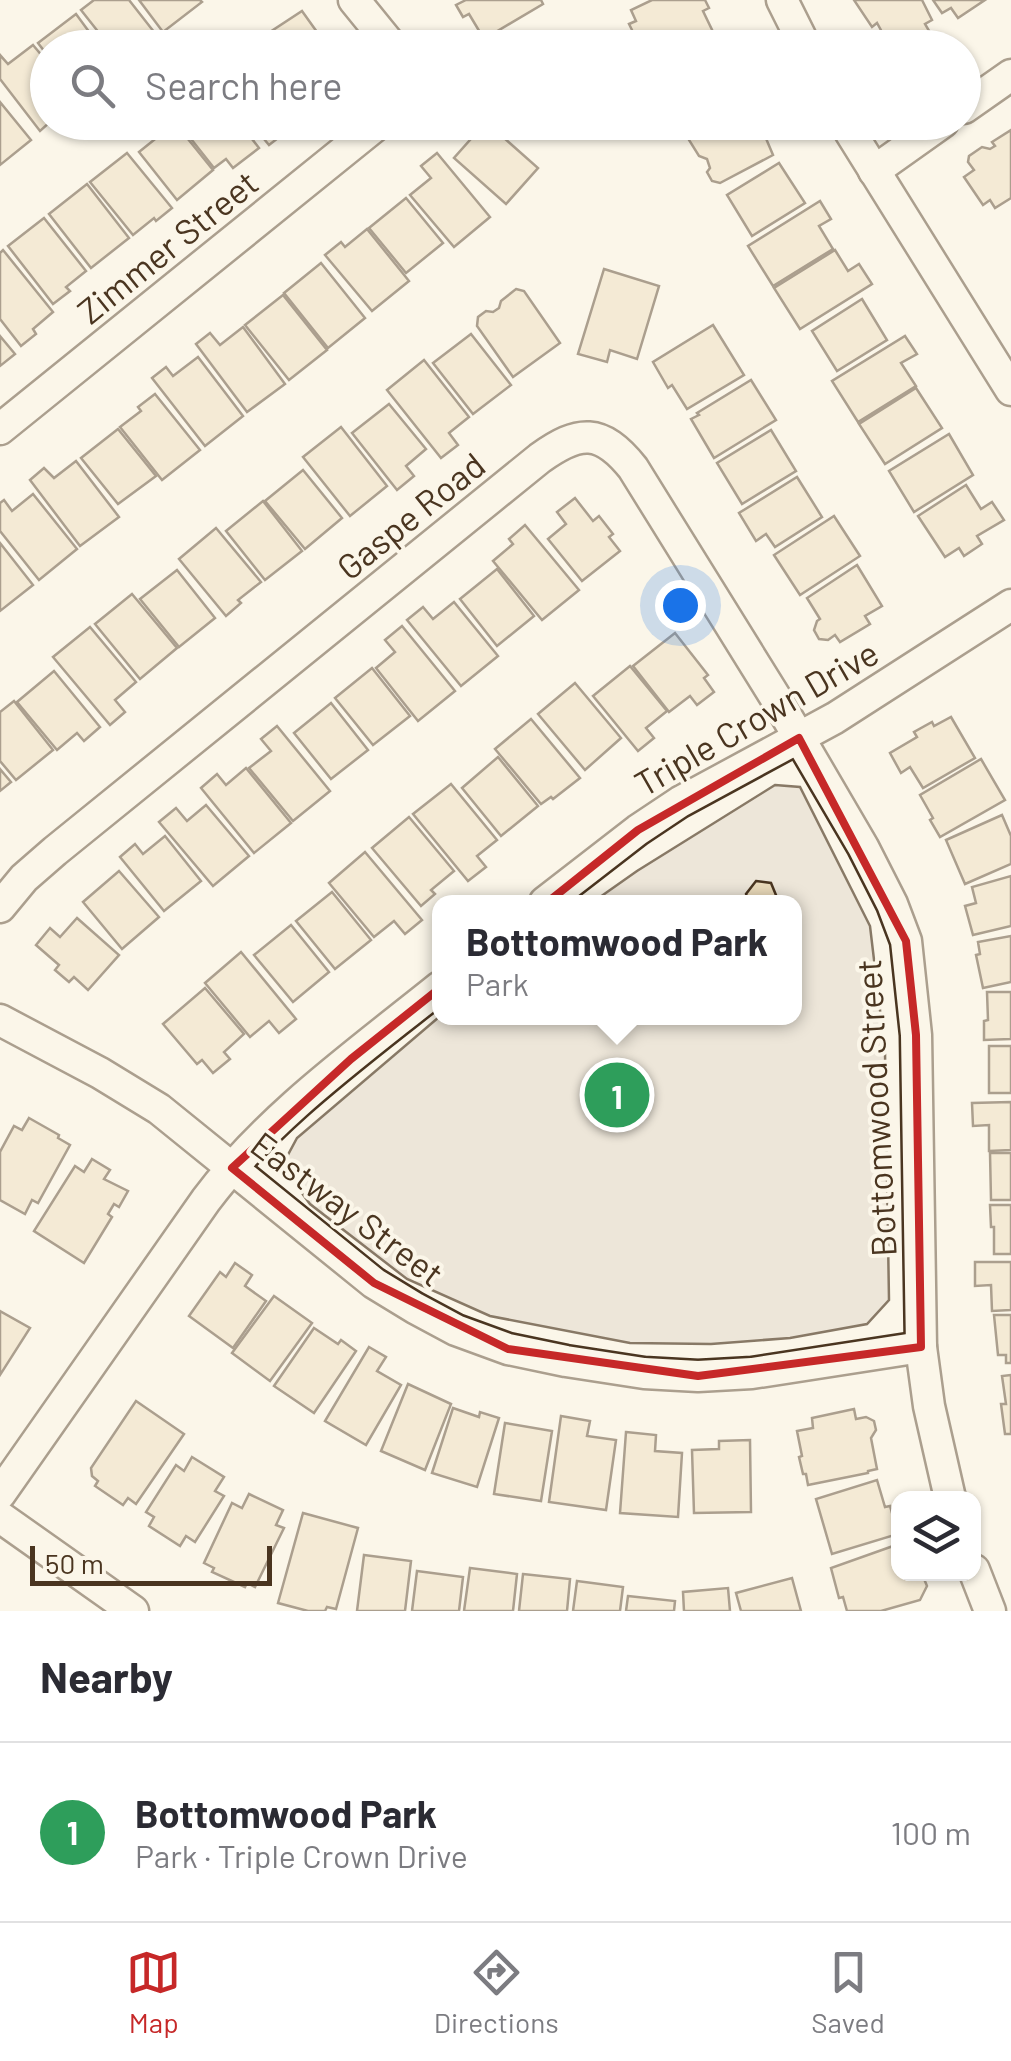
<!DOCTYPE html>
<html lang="en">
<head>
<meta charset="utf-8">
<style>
	:root { --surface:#fff; --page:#f7f7f7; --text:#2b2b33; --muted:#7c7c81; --line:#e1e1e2; --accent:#c62828 }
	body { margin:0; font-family:Barlow,sans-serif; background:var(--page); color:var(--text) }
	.controls { position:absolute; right:30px; bottom:30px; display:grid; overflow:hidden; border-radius:20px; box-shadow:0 2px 8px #0004 }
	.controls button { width:90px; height:90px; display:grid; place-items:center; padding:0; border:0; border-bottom:2px solid var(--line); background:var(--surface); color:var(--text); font:50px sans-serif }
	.scale { position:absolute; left:30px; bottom:25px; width:242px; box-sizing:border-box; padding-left:10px; border:5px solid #4a3520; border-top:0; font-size:28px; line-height:35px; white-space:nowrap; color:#4a3520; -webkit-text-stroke:8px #fbf6e9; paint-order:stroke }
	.you { position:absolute; left:680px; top:605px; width:35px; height:35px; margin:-25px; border:8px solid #fff; border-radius:50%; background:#1a73e8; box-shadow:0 0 0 15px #1a73e833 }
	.badge { display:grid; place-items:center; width:65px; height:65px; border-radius:50%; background:var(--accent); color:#fff; font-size:32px; font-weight:700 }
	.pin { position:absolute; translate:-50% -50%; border:5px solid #fff; box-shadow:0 2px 10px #0006 }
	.popup { position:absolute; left:432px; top:895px; width:370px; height:130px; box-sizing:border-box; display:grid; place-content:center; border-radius:20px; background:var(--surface); filter:drop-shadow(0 2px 8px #0005); font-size:32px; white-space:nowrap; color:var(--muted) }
	.popup b { font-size:38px; color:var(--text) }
	.popup::after { content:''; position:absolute; left:50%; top:100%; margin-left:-20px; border:20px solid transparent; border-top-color:var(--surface) }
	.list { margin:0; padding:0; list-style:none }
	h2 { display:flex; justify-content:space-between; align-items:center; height:130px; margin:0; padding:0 40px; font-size:42px }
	h2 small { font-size:32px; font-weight:400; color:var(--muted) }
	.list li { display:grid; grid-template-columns:65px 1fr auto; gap:30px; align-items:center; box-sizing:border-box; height:180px; padding:0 40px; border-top:2px solid var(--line) }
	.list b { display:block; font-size:38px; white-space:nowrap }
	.list p { margin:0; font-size:32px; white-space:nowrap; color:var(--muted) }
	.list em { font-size:32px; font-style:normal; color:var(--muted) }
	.icon { flex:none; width:55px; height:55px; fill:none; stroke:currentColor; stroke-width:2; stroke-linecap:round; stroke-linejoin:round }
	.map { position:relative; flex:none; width:1011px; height:1611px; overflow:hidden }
	.search { position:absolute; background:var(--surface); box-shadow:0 2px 8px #0004; left:30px; right:30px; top:30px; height:110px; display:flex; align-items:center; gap:25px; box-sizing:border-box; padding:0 35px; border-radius:55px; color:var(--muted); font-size:38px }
	.sheet { height:310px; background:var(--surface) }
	nav { display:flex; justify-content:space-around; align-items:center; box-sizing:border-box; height:140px; border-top:2px solid var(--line); background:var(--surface); font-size:28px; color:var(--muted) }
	nav a { display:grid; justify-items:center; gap:5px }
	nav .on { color:var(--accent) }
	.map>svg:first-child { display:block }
</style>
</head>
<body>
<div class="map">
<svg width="1011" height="1611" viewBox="0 0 1011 1611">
	<rect width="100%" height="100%" fill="#fbf6e9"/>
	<path fill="#ede6d9" stroke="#887966" stroke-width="2.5" d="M775,785L800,787L870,926L885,1052L889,1300L867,1324L790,1338L711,1344L630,1343L490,1316L407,1279L310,1204L282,1166L297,1138L439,1017L794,1018V902H593L637,871Z"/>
	<g fill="#ecdcbc" stroke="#4a3520" stroke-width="2.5">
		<path d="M94,0H129L158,37L145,48H111L81,10Z"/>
		<path d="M139,0H200L202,2L163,32Z"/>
		<path d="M466,0H541L543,4L484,39L469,14L463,17L456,5Z"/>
		<path d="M652,0H705L709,8L703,11L715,36L692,48H641L629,24L636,21L631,10Z"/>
		<path d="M854,0H922L932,20L925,24L932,36L915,48H884L877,35L882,32L877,23L872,27Z"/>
		<path d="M933,0H985L958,18L951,8L942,13Z"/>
		<path d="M302,11L327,46L333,42L337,48H259L257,45L268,36L267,34Z"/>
		<path d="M76,14L101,48H48V56L38,43Z"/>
		<path d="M33,45L48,63V122H50L40,131L0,79V55L8,64Z"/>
		<path d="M0,102L31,140L0,165Z"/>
		<path d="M183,122H239L259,148L233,168L226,159L214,168L180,125Z"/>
		<path d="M250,122H280L287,131L269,145Z"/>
		<path d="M486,122L538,168L506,204L454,158Z"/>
		<path d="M709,122H759L773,155L720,183L712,181L707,172L710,168L707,159L699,156L689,140L693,131Z"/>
		<path d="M175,123L213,170L177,200L139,152Z"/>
		<path d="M1011,130V198L995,208L990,200L983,205L964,177L974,170L968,162L969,156L982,147L990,149L995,146L992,142Z"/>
		<path d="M127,153L172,208L156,221L154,218L133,235L90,182Z"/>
		<path d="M437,153L490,217L454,247L410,195L431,178L421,166Z"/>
		<path d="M779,163L805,203L752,236L727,195Z"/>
		<path d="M87,184L129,238L91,268L49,214Z"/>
		<path d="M406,198L443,243L406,273L369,228Z"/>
		<path d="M820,201L831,219L819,226L833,249L773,286L748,246Z"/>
		<path d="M44,218L86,271L66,287L70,291L53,304L8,246Z"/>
		<path d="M367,229L409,281L372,311L325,255L341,242L345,247Z"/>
		<path d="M3,250L53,312L33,329L36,334L21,346L0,319V253Z"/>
		<path d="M835,250L848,271L859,264L872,284L800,329L774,288Z"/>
		<path d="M321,263L365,318L328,348L284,293Z"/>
		<path d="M604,269L659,286L637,359L610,350L607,362L578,354Z"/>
		<path d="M516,289L524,291L560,343L513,377L477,326L478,317L486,311L493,312L499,308L501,301Z"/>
		<path d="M283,295L327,350L289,380L245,325Z"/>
		<path d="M862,299L887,340L837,371L812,331Z"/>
		<path d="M713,325L744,375L687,409L672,385L668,388L653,362Z"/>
		<path d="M243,327L285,384L247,412L196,344L210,333L220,345Z"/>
		<path d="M471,334L511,385L473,414L433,363Z"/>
		<path d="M0,336L15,354L0,366Z"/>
		<path d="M905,336L917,354L901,363L916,386L858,422L832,381Z"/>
		<path d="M198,357L243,416L205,446L152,378L166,367L173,376Z"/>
		<path d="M424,360L469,417L449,433L458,445L441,458L387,390Z"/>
		<path d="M751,380L776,420L714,458L691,419L699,415L697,413Z"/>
		<path d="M916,388L942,428L885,464L859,424Z"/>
		<path d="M155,394L200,450L162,480L120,427L141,411L138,407Z"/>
		<path d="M389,404L426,449L406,466L414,476L397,490L352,433Z"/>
		<path d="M341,427L387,486L350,516L303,457Z"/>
		<path d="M118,429L156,476L118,504L81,458Z"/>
		<path d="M771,430L796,471L742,504L717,463Z"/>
		<path d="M949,434L973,475L914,512L889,471Z"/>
		<path d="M76,461L119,517L80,546L30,480L44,468L54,478Z"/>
		<path d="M303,470L342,518L305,549L265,501Z"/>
		<path d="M797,477L822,517L775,547L766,534L756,541L739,513Z"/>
		<path d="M966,485L981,509L992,502L1004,520L977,536L982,544L964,556L959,548L945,557L918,516Z"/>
		<path d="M33,494L77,549L39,580L0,531V503L4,500L12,511Z"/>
		<path d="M575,498L593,521L599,516L613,534L609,537L620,551L582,581L548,539L566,524L557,512Z"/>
		<path d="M263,501L302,551L265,580L226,531Z"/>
		<path d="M834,516L860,556L800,595L774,555Z"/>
		<path d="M525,525L579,590L542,620L493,561L513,544L509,539Z"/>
		<path d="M216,528L261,582L238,600L241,603L226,616L179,559Z"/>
		<path d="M0,543L33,585L0,611Z"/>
		<path d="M857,565L882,606L865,616L870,624L840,642L835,635L828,640L819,639L814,630L817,621L820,619L807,598Z"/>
		<path d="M497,569L534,616L497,646L460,599Z"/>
		<path d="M177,570L215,618L179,647L140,599Z"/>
		<path d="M132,594L177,648L140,679L95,624Z"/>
		<path d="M454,602L498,656L461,686L407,620L423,607L433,619Z"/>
		<path d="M402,626L455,691L418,721L376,668L395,652L385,640Z"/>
		<path d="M90,627L136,682L115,700L125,712L110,725L53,657Z"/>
		<path d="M675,633L708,675L704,678L714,692L697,705L690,696L669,712L633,666Z"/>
		<path d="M630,666L667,711L646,728L654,738L638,751L593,696Z"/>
		<path d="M372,668L410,716L373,745L335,698Z"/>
		<path d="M54,671L100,727L84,741L77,733L57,750L17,702Z"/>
		<path d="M575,683L621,738L585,770L538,714Z"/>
		<path d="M14,701L53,750L16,780L0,761V712Z"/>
		<path d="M331,703L368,750L331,779L294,733Z"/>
		<path d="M951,717L975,758L923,788L910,767L901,773L890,753L917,737L914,732L932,722L934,726Z"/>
		<path d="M531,719L580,778L553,799L551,797L541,804L495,749Z"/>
		<path d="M277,726L330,791L293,821L249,768L271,751L261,739Z"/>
		<path d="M498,757L538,806L501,836L462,788Z"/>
		<path d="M981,759L1005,800L940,837L930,820L933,818L920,795Z"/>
		<path d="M246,768L291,823L254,853L201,788L217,774L226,785Z"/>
		<path d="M0,769L11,782L0,791Z"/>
		<path d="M451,784L497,840L477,856L486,867L468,881L413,814Z"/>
		<path d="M206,805L249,856L213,886L159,822L176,808L187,821Z"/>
		<path d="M1002,815L1011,836V864L965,884L946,840Z"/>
		<path d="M409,817L454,871L431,890L435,894L421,906L372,848Z"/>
		<path d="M165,836L201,881L164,911L120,857L135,844L143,854Z"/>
		<path d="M365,852L422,920L405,934L394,921L374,937L329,883Z"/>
		<path d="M119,871L159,917L122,949L83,902Z"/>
		<path d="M1011,876V926L973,935L965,906L976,903L972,887Z"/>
		<path d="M756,881L771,883L778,900L776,902H749L746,894Z"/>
		<path d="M332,892L371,940L335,969L296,921Z"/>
		<path d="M77,918L119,955L88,990L74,977L69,982L55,970L59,965L36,945L50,928L60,937Z"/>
		<path d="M291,925L329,972L293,1002L254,955Z"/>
		<path d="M1011,936V982L983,988L976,955L980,954L978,942Z"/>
		<path d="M241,952L296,1019L279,1033L269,1021L250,1037L205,983Z"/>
		<path d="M205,988L244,1034L224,1052L230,1059L213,1073L202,1060L197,1064L163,1024Z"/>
		<path d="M987,992H1011V1039L984,1040V1021L988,1020Z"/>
		<rect x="989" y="1046" width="22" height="47"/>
		<path d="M1011,1102V1150L989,1151V1125L973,1126L972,1103Z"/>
		<path d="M29,1118L59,1135L58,1138L70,1145L38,1203L32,1200L25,1214L0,1200V1152L14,1126L22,1130Z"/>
		<path d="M990,1153H1011V1200H991Z"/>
		<path d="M92,1159L110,1170L104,1179L128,1191L119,1207L114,1204L108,1214L112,1217L84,1263L34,1231L75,1166L84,1172Z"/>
		<path d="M990,1205H1011V1254H994V1227H991Z"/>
		<path d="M975,1262H1011V1310L992,1311L991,1285L975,1286Z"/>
		<path d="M235,1263L252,1275L245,1286L266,1301L233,1348L189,1316L220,1272L226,1277Z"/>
		<path d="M274,1296L312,1323L270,1381L232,1353Z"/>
		<path d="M0,1311L30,1328L0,1375Z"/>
		<path d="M994,1315H1011V1363H1006V1355H998Z"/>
		<path d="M314,1328L338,1344L341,1340L356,1351L314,1413L274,1386Z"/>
		<path d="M369,1347L386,1357L377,1371L401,1385L366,1445L325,1421Z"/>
		<path d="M1011,1375V1434H1005L1001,1404H1006L1002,1376Z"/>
		<path d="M408,1384L451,1404L425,1470L381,1451Z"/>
		<path d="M136,1401L184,1434L136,1504L128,1498L123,1505L95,1486L98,1481L92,1476L91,1468Z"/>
		<path d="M453,1408L479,1417L480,1412L499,1418L477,1487L432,1473Z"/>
		<path d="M854,1409L856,1419L866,1417L874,1421L876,1430L871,1438L877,1469L868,1471V1473L808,1485L806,1474H803L799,1457L802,1456L797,1431L813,1428L812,1418Z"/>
		<path d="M561,1416L590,1421L587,1436L616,1440L606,1510L549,1502Z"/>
		<path d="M505,1423L552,1431L541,1501L494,1494Z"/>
		<path d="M626,1432L656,1435L655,1451L682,1453L678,1517L620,1513Z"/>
		<path d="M750,1440L751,1512L694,1513L692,1450L719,1449V1441Z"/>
		<path d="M192,1457L224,1477L215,1491L224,1496L195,1542L186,1536L180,1546L149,1526L154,1517L146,1512L176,1465L184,1471Z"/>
		<path d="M877,1480L885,1507L890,1506L898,1534L832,1554L816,1499Z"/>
		<path d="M249,1494L283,1510L276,1525L284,1528L255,1587L247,1583L245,1587L212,1572L214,1568L204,1563L232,1503L242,1508Z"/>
		<path d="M303,1513L358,1528L336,1609L327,1607L325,1611H308L278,1603Z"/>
		<path d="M896,1545L898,1553V1574H922L927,1586L920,1600L881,1611H847L843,1597L839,1598L831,1568Z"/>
		<path d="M364,1555L411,1561L405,1611H357Z"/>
		<path d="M470,1568L517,1574L513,1611H464Z"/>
		<path d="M417,1571L463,1577L459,1611H412Z"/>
		<path d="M523,1574L570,1579L567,1611H519Z"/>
		<path d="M792,1578L801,1611H741L736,1593Z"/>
		<path d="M577,1581L623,1587L620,1611H573Z"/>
		<path d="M728,1588L730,1611H684L683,1592Z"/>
		<path d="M628,1596L675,1601L674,1611H626Z"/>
	</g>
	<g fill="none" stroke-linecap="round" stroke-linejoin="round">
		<g stroke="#4a3520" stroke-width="35">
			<g id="street">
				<path d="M354,0L393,48"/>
				<path d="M782,0L806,48"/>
				<path d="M964,108L1011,75"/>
				<path d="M844,122L1011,390"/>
				<path d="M874,171L943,122"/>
				<path d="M0,429L380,122"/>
				<path d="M545,902L638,830L680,802L835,718L1011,605"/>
				<path d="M0,907L24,878L55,851L540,458C579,430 601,428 633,468L777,700L863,847L892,904L906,941L916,1035L921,1347L929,1406L950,1498"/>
				<path d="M0,1020L100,1073L159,1109L374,1283L415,1308L456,1330L508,1349L566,1361L644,1373L698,1376L752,1373L921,1347"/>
				<path d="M0,1494L206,1200C269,1116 358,1053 440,987"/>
				<path d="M0,1517L133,1611"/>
				<path d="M974,1570L990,1611"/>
			</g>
		</g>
		<use href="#street" stroke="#fbf6e9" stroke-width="30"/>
	</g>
	<path d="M0 0H1011V1611H0ZM799,738L906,941L916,1035L921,1347L698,1376L508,1349L374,1283L232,1168L351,1059L638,830Z" fill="#fbf6e9" fill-opacity=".55" fill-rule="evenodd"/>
	<path fill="none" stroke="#c62828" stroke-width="8" stroke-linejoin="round" d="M799,738L906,941L916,1035L921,1347L698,1376L508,1349L374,1283L232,1168L351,1059L638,830Z"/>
	<g text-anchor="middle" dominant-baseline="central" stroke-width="8" stroke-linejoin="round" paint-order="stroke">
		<g font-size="35" fill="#4a3520" stroke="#fbf6e9">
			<text transform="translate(167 246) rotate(-39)">Zimmer Street</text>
			<text transform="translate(410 515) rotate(-39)">Gaspe Road</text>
			<text transform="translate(756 717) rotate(-30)">Triple Crown Drive</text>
			<text transform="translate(875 1108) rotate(-93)">Bottomwood Street</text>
			<text transform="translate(348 1208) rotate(37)">Eastway Street</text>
		</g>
	</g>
</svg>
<div class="controls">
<button><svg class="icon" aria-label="layers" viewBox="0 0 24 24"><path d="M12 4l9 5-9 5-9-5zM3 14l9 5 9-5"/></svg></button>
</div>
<div class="scale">50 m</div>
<div class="you"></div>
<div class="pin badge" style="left:617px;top:1095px;background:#2e9e5b">1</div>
<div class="popup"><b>Bottomwood Park</b>Park</div>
<div class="search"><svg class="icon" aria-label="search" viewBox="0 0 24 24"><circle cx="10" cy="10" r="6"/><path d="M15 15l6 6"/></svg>Search here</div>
</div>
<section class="sheet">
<h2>Nearby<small></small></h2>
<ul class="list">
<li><span class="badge" style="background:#2e9e5b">1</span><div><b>Bottomwood Park</b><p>Park · Triple Crown Drive</p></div><em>100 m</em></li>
</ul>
</section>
<nav>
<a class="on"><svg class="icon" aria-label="map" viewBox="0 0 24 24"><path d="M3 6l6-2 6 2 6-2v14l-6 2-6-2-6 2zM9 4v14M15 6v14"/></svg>Map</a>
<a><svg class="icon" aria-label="directions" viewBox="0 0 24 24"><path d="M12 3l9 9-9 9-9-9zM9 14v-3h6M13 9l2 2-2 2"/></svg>Directions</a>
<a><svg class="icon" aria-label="saved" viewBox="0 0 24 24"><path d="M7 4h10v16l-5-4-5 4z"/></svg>Saved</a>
</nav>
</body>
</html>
